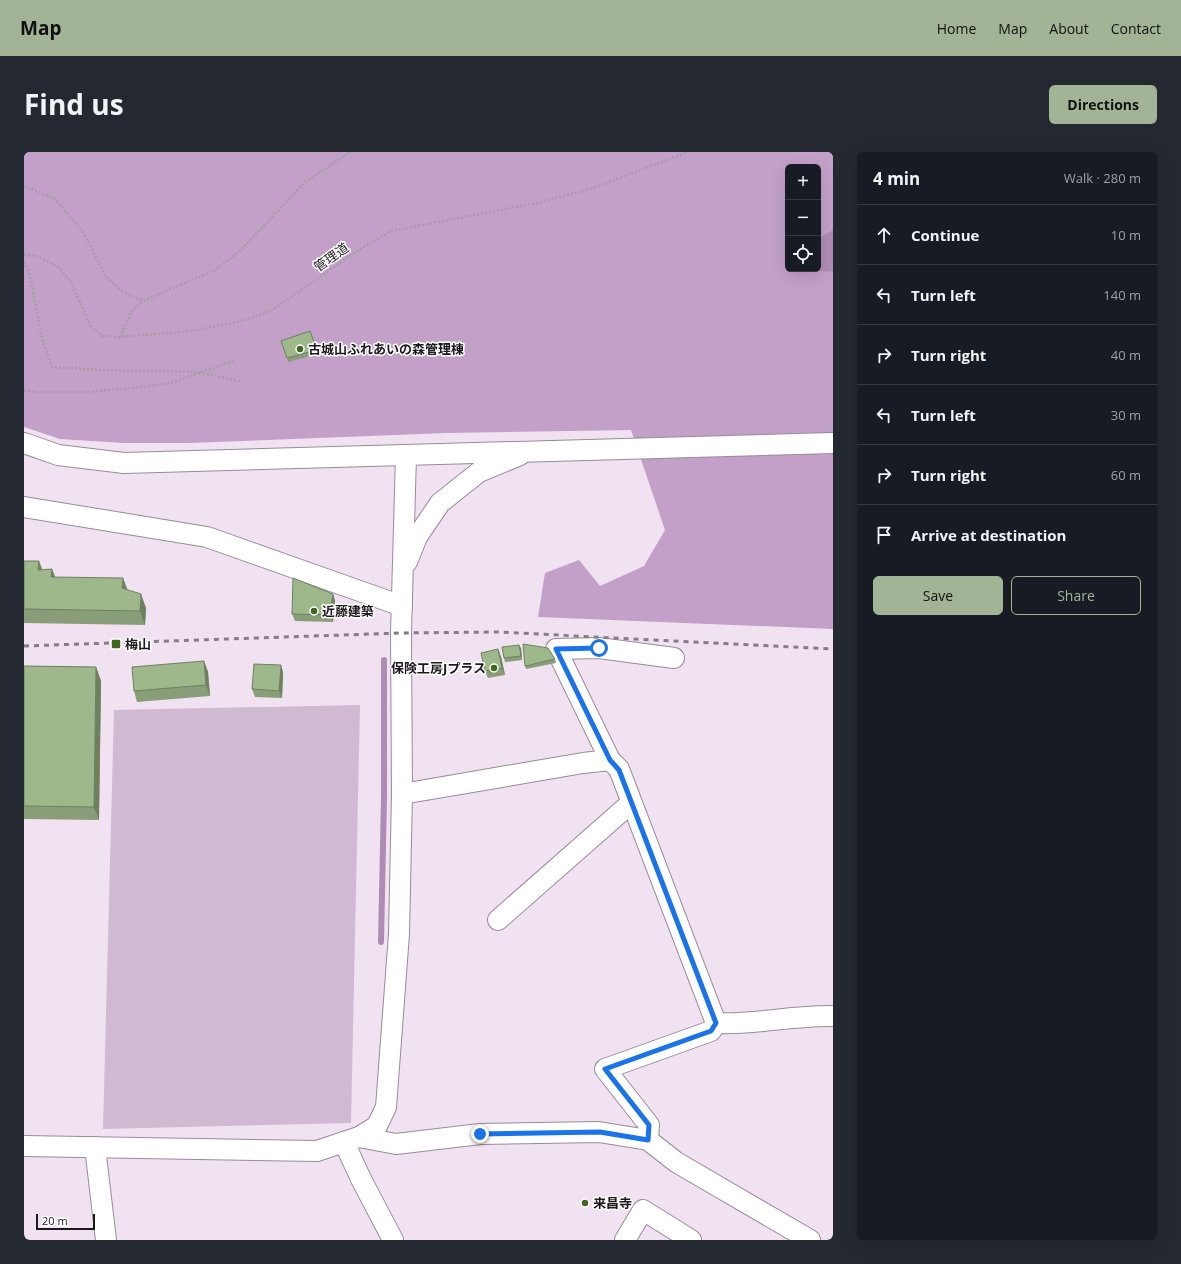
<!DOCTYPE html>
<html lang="en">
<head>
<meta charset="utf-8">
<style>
	:root { --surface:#171b24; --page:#242831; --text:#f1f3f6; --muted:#9ea1a6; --line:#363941; --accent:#a2b495 }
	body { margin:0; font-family:"Open Sans","Noto Sans JP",sans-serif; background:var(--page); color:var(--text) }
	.controls { position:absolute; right:12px; top:12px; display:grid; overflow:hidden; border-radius:6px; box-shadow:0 4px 16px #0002 }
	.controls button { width:36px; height:36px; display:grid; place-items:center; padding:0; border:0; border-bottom:1px solid var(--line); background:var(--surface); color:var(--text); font:20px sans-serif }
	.scale { position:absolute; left:12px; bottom:10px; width:59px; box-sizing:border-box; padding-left:4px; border:2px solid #1d181d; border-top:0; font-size:11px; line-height:14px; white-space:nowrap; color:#1d181d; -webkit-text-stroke:3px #fff; paint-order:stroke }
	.stop { position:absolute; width:12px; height:12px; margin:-9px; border:3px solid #1a73e8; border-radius:50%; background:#fff }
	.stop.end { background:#1a73e8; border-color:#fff; box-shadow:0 1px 4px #0008 }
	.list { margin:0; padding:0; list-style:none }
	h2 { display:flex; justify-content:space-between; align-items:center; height:52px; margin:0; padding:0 16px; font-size:17px }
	h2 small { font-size:13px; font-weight:400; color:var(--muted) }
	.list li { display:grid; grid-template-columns:26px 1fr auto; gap:12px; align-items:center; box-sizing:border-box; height:60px; padding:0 16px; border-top:1px solid var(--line) }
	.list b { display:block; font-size:15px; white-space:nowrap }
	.list em { font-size:13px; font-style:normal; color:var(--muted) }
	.actions { display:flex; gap:8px; padding:12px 16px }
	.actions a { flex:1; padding:9px 0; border:1px solid var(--accent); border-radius:6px; text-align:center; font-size:14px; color:var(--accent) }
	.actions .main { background:var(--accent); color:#111 }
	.icon { flex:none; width:22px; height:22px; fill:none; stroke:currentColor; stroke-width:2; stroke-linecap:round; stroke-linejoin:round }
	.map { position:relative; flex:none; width:809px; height:1088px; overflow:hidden; border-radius:6px }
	header { display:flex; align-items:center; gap:24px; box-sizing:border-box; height:56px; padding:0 20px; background:var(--accent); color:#111 }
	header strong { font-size:19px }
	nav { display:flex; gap:22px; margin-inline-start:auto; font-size:14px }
	.intro { display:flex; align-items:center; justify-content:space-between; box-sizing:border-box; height:96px; padding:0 24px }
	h1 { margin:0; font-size:28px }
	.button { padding:10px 18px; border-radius:6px; background:var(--accent); color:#111; font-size:14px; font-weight:700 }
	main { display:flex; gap:24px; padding:0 24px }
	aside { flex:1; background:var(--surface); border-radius:6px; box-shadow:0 4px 16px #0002 }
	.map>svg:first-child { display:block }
</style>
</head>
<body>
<header>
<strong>Map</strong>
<nav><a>Home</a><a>Map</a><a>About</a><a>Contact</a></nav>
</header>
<div class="intro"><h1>Find us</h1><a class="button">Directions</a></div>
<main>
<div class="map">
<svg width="809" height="1088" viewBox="0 0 809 1088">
	<rect width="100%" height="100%" fill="#f1e2f2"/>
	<path fill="#cfbad2" d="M336,553L327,971L79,977L90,558Z"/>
	<path fill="#c3a0c8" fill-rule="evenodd" d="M0,0H809V477L514,465L521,421L555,408L576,434L620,414L641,378L607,278L422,281L165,291H100L36,287L0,275ZM764,15H794V117H764Z"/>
	<path fill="#af8cb3" d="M809,78V120L784,118L794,117V87Z"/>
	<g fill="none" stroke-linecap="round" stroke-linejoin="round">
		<path stroke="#af8cb3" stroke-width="6" d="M357,790L360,645V508"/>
		<g stroke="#988b99" stroke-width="22">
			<g id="minor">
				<path d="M0,291L34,303L100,311L809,291"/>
				<path d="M0,355L183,385L378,454"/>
				<path d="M383,410L393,385L416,351L455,320L496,303"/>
				<path d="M586,608L532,497L575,496L650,506"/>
				<path d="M378,642L559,611L586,608L595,617L692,871"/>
				<path d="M474,768L607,651"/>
				<path d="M692,871C731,873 770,863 809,864"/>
				<path d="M335,985L372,992L456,982L575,980L624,988L652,1010L786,1088"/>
				<path d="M624,988L625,973L581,917L687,879L692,871"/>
				<path d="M320,990L337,1027L369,1088"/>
				<path d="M0,994L293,999L335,985L353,974L362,955L375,782L378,642L377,481L382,303"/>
				<path d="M71,995L82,1088"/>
				<path d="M601,1088L619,1058L667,1088"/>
			</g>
		</g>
		<g stroke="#a89ca9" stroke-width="2.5" stroke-dasharray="2 2" stroke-linecap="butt">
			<path d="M0,1L2,0"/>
			<path d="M0,34L31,47L59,80L82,125L98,139L119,149"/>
			<path d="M0,102L15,105L33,114L47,130L67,175L78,184L96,185L169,179L222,168L250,157L333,99L367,79L513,51L566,37L664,0"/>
			<path d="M0,110L5,120L19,190L28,215L75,218L174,220L219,230"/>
			<path d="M96,185L107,160L119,149L191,118L215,100L279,32L326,0"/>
			<path d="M0,238L11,240H62L119,235L150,230L212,208"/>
		</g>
		<use href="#minor" stroke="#fff" stroke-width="20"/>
		<path stroke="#867c87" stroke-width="3" stroke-dasharray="5 5" stroke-linecap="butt" d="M0,494L377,481L473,480L809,497"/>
	</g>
	<g fill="#889d78">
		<path d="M286,179L294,202L264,210L257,189Z"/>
		<path d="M0,409L18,418L28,417L31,425L103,438L122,456L121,473L0,471Z"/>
		<path d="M309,442L311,449L309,470L271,469L268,462Z"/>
		<path d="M497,496L498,508L481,510L480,506Z"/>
		<path d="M474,497L477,505L481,523L464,526L461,519Z"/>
		<path d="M531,507L532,511L502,517L501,514Z"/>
		<path d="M180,509L184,520L186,544L113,550L110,539Z"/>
		<path d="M0,514L72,515L77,529L75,668L0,667Z"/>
		<path d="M259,520L258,546L231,545L228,537Z"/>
	</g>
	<g fill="#6f8061">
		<path d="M15,409L20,422L14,418Z"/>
		<path d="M28,417L33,430L27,425Z"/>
		<path d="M99,426L104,439L98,436Z"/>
		<path d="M117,442L122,456L121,473L116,459Z"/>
		<path d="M309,442L311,449L309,470L306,463Z"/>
		<path d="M495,493L497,496L498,508L497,504Z"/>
		<path d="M474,497L477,505L481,523L478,516Z"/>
		<path d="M180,509L184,520L186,544L182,533Z"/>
		<path d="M257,513L259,520L258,546L255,539Z"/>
		<path d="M72,515L77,529L75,668L70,655Z"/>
	</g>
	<g fill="#9eb78b" stroke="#6f8061">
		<path d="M286,179L293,198L263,206L257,189Z"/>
		<path d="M0,409H15L14,418L28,417L27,425L99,426L98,436L117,442L116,459L0,457Z"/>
		<path d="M269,426L309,442L306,463L268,462Z"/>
		<path d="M499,492L524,496L531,507L501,514Z"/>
		<path d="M495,493L497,504L480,506L478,495Z"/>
		<path d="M474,497L478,516L461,519L457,501Z"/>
		<path d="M180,509L182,533L110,539L108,515Z"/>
		<path d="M230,512L257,513L255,539L228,537Z"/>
		<path d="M0,514L72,515L70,655L0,654Z"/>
	</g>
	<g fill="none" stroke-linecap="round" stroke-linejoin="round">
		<path stroke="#1a73e8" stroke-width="5" d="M456,982L576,980L624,988L625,973L581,917L687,879L692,871L595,618L586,608L532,497L575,496"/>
	</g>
	<g fill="#41661e" stroke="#fff" stroke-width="1.5">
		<circle cx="276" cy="197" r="4"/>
		<circle cx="290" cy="459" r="4"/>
		<rect x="87" y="487" width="10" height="10" rx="2"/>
		<circle cx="470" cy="516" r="4"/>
		<circle cx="561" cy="1051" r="4"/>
	</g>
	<g text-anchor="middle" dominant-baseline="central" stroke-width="3" stroke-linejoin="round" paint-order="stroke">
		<g font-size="13" fill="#1d181d" stroke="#fff">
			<text transform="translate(307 105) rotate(-35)">管理道</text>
		</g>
		<g font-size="13" font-weight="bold" fill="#1d181d" stroke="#fff" text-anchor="start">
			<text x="284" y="197">古城山ふれあいの森管理棟</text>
			<text x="298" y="459">近藤建築</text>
			<text x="101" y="492">梅山</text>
			<text x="462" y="516" text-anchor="end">保険工房Jプラス</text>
			<text x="569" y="1051">来昌寺</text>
		</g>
	</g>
</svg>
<div class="controls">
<button>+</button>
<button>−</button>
<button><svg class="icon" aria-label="locate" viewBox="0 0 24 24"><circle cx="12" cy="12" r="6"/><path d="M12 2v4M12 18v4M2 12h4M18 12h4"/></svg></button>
</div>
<div class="scale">20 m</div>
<div class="stop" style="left:575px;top:496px"></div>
<div class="stop end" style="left:456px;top:982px"></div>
</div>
<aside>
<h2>4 min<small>Walk · 280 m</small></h2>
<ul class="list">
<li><svg class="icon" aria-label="ahead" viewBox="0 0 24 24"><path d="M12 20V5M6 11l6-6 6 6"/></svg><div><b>Continue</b></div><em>10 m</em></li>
<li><svg class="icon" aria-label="left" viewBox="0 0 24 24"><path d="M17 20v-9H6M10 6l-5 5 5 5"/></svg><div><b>Turn left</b></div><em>140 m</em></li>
<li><svg class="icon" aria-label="right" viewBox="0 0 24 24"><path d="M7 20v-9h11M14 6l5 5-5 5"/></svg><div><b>Turn right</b></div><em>40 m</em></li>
<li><svg class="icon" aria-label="left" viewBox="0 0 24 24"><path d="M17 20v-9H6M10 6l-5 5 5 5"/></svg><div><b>Turn left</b></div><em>30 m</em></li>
<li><svg class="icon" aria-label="right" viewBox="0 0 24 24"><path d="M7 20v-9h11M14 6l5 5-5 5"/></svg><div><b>Turn right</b></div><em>60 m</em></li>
<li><svg class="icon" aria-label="arrive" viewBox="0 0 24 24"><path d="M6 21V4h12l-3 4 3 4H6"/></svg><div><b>Arrive at destination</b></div></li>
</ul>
<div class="actions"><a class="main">Save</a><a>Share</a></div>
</aside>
</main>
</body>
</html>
